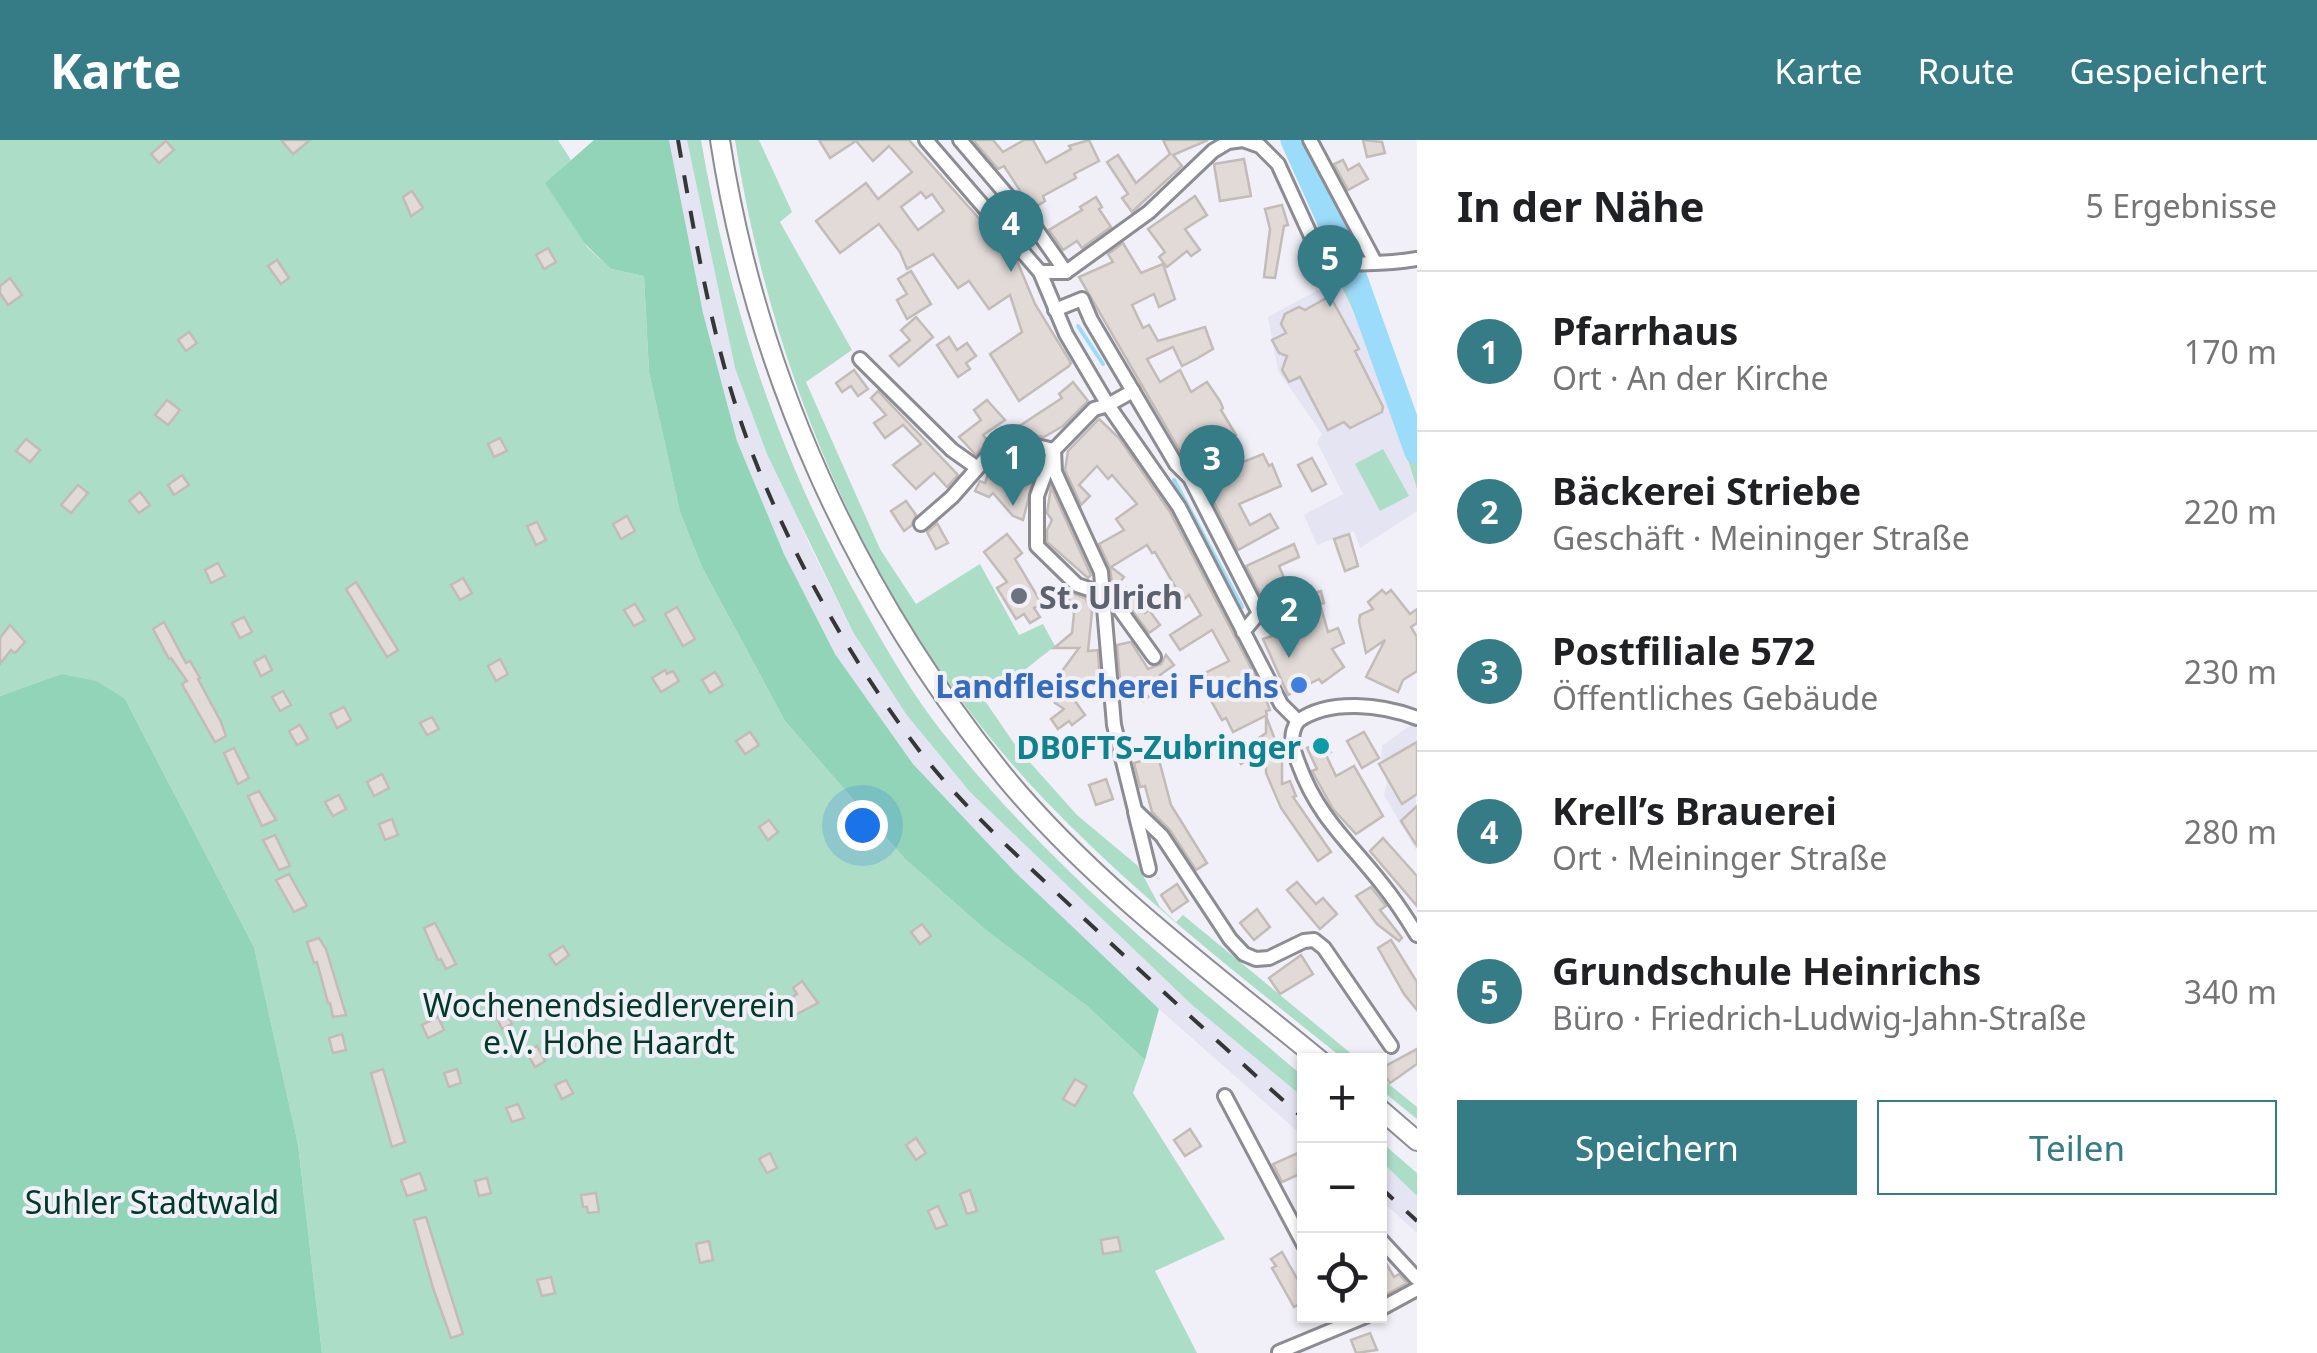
<!DOCTYPE html>
<html lang="de">
<head>
<meta charset="utf-8">
<style>
	:root { --surface:#fff; --page:#f6f6f6; --text:#202124; --muted:#757577; --line:#e0e0e0; --accent:#357c87 }
	body { margin:0; font-family:"Noto Sans",sans-serif; background:var(--page); color:var(--text) }
	.controls { position:absolute; right:30px; bottom:30px; display:grid; overflow:hidden; border-radius:0px; box-shadow:0 2px 8px #0004 }
	.controls button { width:90px; height:90px; display:grid; place-items:center; padding:0; border:0; border-bottom:2px solid var(--line); background:var(--surface); color:var(--text); font:50px sans-serif }
	.you { position:absolute; left:862px; top:685px; width:35px; height:35px; margin:-25px; border:8px solid #fff; border-radius:50%; background:#1a73e8; box-shadow:0 0 0 15px #1a73e833 }
	.badge { display:grid; place-items:center; width:65px; height:65px; border-radius:50%; background:var(--accent); color:#fff; font-size:32px; font-weight:700 }
	.pin { position:absolute; translate:-50% -82px; filter:drop-shadow(0 2px 5px #0008) }
	.pin::after { content:''; position:absolute; top:52px; width:35px; height:30px; background:inherit; clip-path:polygon(0 0,100% 0,50% 100%) }
	.list { margin:0; padding:0; list-style:none }
	h2 { display:flex; justify-content:space-between; align-items:center; height:130px; margin:0; padding:0 40px; font-size:42px }
	h2 small { font-size:32px; font-weight:400; color:var(--muted) }
	.list li { display:grid; grid-template-columns:65px 1fr auto; gap:30px; align-items:center; box-sizing:border-box; height:160px; padding:0 40px; border-top:2px solid var(--line) }
	.list b { display:block; font-size:38px; white-space:nowrap }
	.list p { margin:0; font-size:32px; white-space:nowrap; color:var(--muted) }
	.list em { font-size:32px; font-style:normal; color:var(--muted) }
	.actions { display:flex; gap:20px; padding:30px 40px }
	.actions a { flex:1; padding:22px 0; border:2px solid var(--accent); border-radius:0px; text-align:center; font-size:35px; color:var(--accent) }
	.actions .main { background:var(--accent); color:#fff }
	.icon { flex:none; width:55px; height:55px; fill:none; stroke:currentColor; stroke-width:2; stroke-linecap:round; stroke-linejoin:round }
	.map { position:relative; flex:none; width:1417px; height:1213px; overflow:hidden }
	header { display:flex; align-items:center; gap:60px; box-sizing:border-box; height:140px; padding:0 50px; background:var(--accent); color:#fff }
	header strong { font-size:48px }
	nav { display:flex; gap:55px; margin-inline-start:auto; font-size:35px }
	main { display:flex }
	aside { flex:1; background:var(--surface) }
	.map>svg:first-child { display:block }
</style>
</head>
<body>
<header>
<strong>Karte</strong>
<nav><a>Karte</a><a>Route</a><a>Gespeichert</a></nav>
</header>
<main>
<div class="map">
<svg width="1417" height="1213" viewBox="0 0 1417 1213">
	<rect width="100%" height="100%" fill="#f1f0f8"/>
	<g fill="#e4e4f2">
		<path d="M669,0H687L735,228L809,404L853,492L906,574L970,652L1192,865L1304,958V997L1159,869L1013,731L913,624L835,514L784,414L737,301L703,173Z"/>
		<path d="M1338,139L1377,220L1417,350V371L1360,408L1354,391L1317,405L1304,375L1343,354L1317,302L1322,294L1278,231L1268,177Z"/>
		<path d="M1412,584L1417,587L1416,710L1384,655L1387,642L1381,624L1382,606Z"/>
		<path d="M1380,1020L1417,1056V1093L1380,1059Z"/>
	</g>
	<g fill="#acddc6">
		<path d="M0,0H558L571,20L546,43L587,107L611,129L644,136L649,232L680,372L702,427L785,581L905,719L987,791L1087,866L1145,920L1133,953L1225,1099L1155,1131L1197,1213H322L298,1004L254,807L125,559L61,534L0,556Z"/>
		<path d="M687,0H701C731,171 778,318 865,471C888,512 913,555 942,592C1045,723 1178,830 1304,937V958L1192,865L970,652L906,574L853,492L767,314L735,228Z"/>
		<path d="M735,0H759L792,72L780,82L852,210L806,242L880,409L916,464L980,424L1019,495L1043,484L1055,506L985,561L1018,609L1077,675L1138,726L1160,767L1176,782L1183,775L1359,920H1345C1240,836 1134,754 1042,657C874,480 772,239 735,0Z"/>
		<path d="M1286,0H1304L1359,114L1327,110Z"/>
		<path d="M1368,138L1417,285V349L1377,220L1338,139Z"/>
		<path d="M1383,309L1409,356L1380,371L1355,324Z"/>
		<path d="M1380,937L1417,967V979L1380,949Z"/>
		<path d="M1380,1001L1417,1033V1056L1380,1020Z"/>
	</g>
	<g fill="#92d4b7">
		<path d="M594,0H669L703,173L737,301L784,414L835,514L913,624L1014,731L1159,869L1145,920L1087,866L987,791L905,719L785,581L702,427L680,372L649,232L644,136L611,129L585,104L545,43Z"/>
		<path d="M61,534L96,541L125,559L254,807L298,1004L322,1213H0V556Z"/>
	</g>
	<g fill="none" stroke-linecap="round" stroke-linejoin="round">
		<g stroke="#9bdcfb" stroke-width="4">
			<path d="M1078,186L1103,224"/>
			<path d="M1174,340L1242,467"/>
		</g>
		<path stroke="#9bdcfb" stroke-width="25" d="M1293,0L1353,133L1417,312"/>
	</g>
	<g fill="#e2dad7" stroke="#c3bbb8" stroke-width="2.5" fill-rule="evenodd">
		<path d="M281,0H310L293,14Z"/>
		<path d="M819,0H909L1017,121L1035,164L1071,223L1069,226L1019,261L990,214L1022,192L1010,155L989,169L969,141L958,148L933,114L907,129L900,112L879,84L840,113L816,81L866,43L878,59L912,32L889,6L873,21L856,1L830,18ZM921,52L926,58L932,54L944,71L918,90L901,67Z"/>
		<path d="M973,0H993L1003,12L1024,0H1033L1046,23L1071,9L1069,6L1089,0L1099,21L1074,34L1076,38L1043,56L1045,61L1032,69L1004,26L998,29Z"/>
		<path d="M1163,0H1208L1173,15L1182,26L1132,72L1122,58L1128,54L1107,22L1118,15L1136,43L1170,14Z"/>
		<path d="M1363,0L1382,2L1385,13L1367,17Z"/>
		<path d="M166,1L174,10L159,23L151,14Z"/>
		<path d="M1244,19L1251,56L1220,61L1214,24Z"/>
		<path d="M1343,20L1348,30L1359,24L1368,39L1348,50L1334,24Z"/>
		<path d="M412,51L423,68L411,76L403,57Z"/>
		<path d="M1195,56L1207,75L1185,89L1200,110L1191,116L1187,111L1167,127L1159,117L1165,112L1148,89Z"/>
		<path d="M1096,57L1102,67L1099,69L1111,87L1082,108L1077,101L1063,110L1049,90L1082,70L1080,67Z"/>
		<path d="M1282,65L1288,85L1284,86L1275,138L1264,137L1270,89L1265,69Z"/>
		<path d="M1123,103L1141,133L1163,124L1175,159L1159,167L1154,154L1132,165L1143,188L1149,185L1158,201L1205,187L1213,209L1198,218L1182,226L1173,207L1147,219L1160,242L1180,230L1191,252L1207,242L1220,261L1223,268L1221,270L1236,295L1207,309L1218,332L1263,314L1269,326L1272,324L1281,346L1239,364L1250,385L1270,374L1278,388L1238,410L1199,333L1184,318L1079,137L1113,122L1108,114Z"/>
		<path d="M548,108L556,122L544,129L536,115Z"/>
		<path d="M277,120L289,138L281,144L268,126Z"/>
		<path d="M911,131L931,164L907,179L897,160L907,154L898,139Z"/>
		<path d="M10,138L22,155L8,165L0,153V146Z"/>
		<path d="M1330,156L1359,209L1355,211L1383,267L1382,272L1350,288L1344,282L1328,290L1300,237L1289,242L1282,230L1287,216L1279,213L1272,200L1286,193L1281,184L1285,174L1299,167L1305,170Z"/>
		<path d="M916,177L933,197L899,226L890,216L910,200L901,190Z"/>
		<path d="M189,192L197,203L186,211L178,200Z"/>
		<path d="M949,197L957,210L967,203L976,216L966,223L970,229L958,237L937,205Z"/>
		<path d="M854,230L868,249L858,256L851,246L842,252L836,243Z"/>
		<path d="M1073,242L1088,261L1063,286L1044,297L1021,293L1018,287L1062,258L1059,254Z"/>
		<path d="M878,251L958,335L947,347L934,333L916,349L893,325L921,304L903,285L885,298L874,283L886,275L871,258Z"/>
		<path d="M167,260L180,270L168,285L155,275Z"/>
		<path d="M987,260L1005,280L983,295L988,301L976,315L959,297L981,280L974,270Z"/>
		<path d="M1099,279L1119,298L1170,372L1262,549L1270,570L1266,571L1267,575L1233,592L1226,578L1222,580L1209,557L1216,553L1205,533L1229,521L1212,490L1180,510L1170,495L1201,475L1189,455L1183,460L1155,412L1152,413L1147,405L1111,427L1124,437L1116,447L1112,443L1110,428L1099,404L1124,390L1116,379L1137,364L1112,335L1108,339L1097,326L1079,345L1090,356L1081,365L1065,330L1068,311Z"/>
		<path d="M500,298L507,311L494,317L488,304Z"/>
		<path d="M26,299L40,310L30,322L16,311Z"/>
		<path d="M1018,313L1039,317L1023,380L1013,376L993,353L989,357L975,351L980,341L985,343L990,328L1001,316L1016,322Z"/>
		<path d="M1312,318L1326,344L1312,351L1298,325Z"/>
		<path d="M182,335L189,345L174,355L168,345Z"/>
		<path d="M78,345L88,353L71,373L61,365Z"/>
		<path d="M1051,347L1091,435L1088,438L1047,402V390L1052,380L1047,373Z"/>
		<path d="M140,352L150,365L139,373L129,361Z"/>
		<path d="M906,361L916,375L911,386L904,391L891,371Z"/>
		<path d="M627,376L635,391L621,399L613,384Z"/>
		<path d="M537,382L546,400L536,405L527,386Z"/>
		<path d="M937,383L948,403L936,409L927,392Z"/>
		<path d="M1007,394L1022,413L1015,419L1042,464L1034,468L1040,477L1030,483L1024,474L1016,479L997,448L1007,442L984,412Z"/>
		<path d="M1349,394L1358,426L1345,431L1334,399Z"/>
		<path d="M1294,404L1299,417L1279,426L1293,459L1321,451L1324,463L1320,464L1328,492L1338,488L1344,503L1332,509L1344,527L1322,543L1319,539L1288,555L1263,499L1272,496L1266,480L1268,469L1246,426Z"/>
		<path d="M218,423L225,436L211,443L205,430Z"/>
		<path d="M463,438L472,453L460,460L451,445Z"/>
		<path d="M356,442L398,510L387,517L346,449Z"/>
		<path d="M1126,448L1145,473L1149,470L1160,485L1149,493L1119,453Z"/>
		<path d="M1382,450L1386,454L1391,450L1410,474L1417,469V483L1411,487L1417,497V531L1403,540L1398,552L1366,537L1385,500L1366,513L1359,481L1360,475L1373,469L1368,462Z"/>
		<path d="M1072,453L1085,458L1092,472L1088,511L1098,510L1100,544L1068,551L1085,575L1072,585L1069,581L1058,589L1051,579L1064,569L1055,563L1063,552L1051,546L1079,508H1054L1072,493L1074,474L1068,455Z"/>
		<path d="M635,464L645,480L634,486L624,470Z"/>
		<path d="M677,467L695,499L683,506L665,474Z"/>
		<path d="M244,477L252,492L240,498L232,483Z"/>
		<path d="M164,482L186,523L190,521L200,538L198,539L221,582L226,596L215,602L182,544L187,541L171,518L169,519L153,489Z"/>
		<path d="M10,485L25,502L15,513L11,510L0,524V498Z"/>
		<path d="M1131,502L1148,529L1161,524L1166,515L1174,525L1160,535L1166,543L1143,561L1132,547L1121,551L1117,505Z"/>
		<path d="M265,516L272,530L261,536L254,522Z"/>
		<path d="M500,519L508,534L496,541L488,526Z"/>
		<path d="M665,530L667,534L673,531L679,541L661,552L652,538Z"/>
		<path d="M715,532L723,545L710,553L702,540Z"/>
		<path d="M283,551L291,565L280,571L272,557Z"/>
		<path d="M344,567L351,580L337,588L330,574Z"/>
		<path d="M1266,576L1282,618V644L1290,641L1296,656L1293,657L1331,712L1318,721L1281,668L1266,633V607L1241,624L1235,614L1266,593Z"/>
		<path d="M432,577L439,589L427,595L420,583Z"/>
		<path d="M300,585L308,599L297,605L289,591Z"/>
		<path d="M750,592L759,605L745,614L736,601Z"/>
		<path d="M1364,592L1379,618L1362,628L1347,601Z"/>
		<path d="M1324,599L1331,612L1326,615L1336,636L1354,626L1383,676L1356,694L1333,669L1312,631L1317,629L1307,608Z"/>
		<path d="M1417,602V654L1402,664L1379,624Z"/>
		<path d="M234,608L249,638L238,644L224,613Z"/>
		<path d="M1158,616L1171,665L1207,723L1196,730L1170,690L1152,672L1145,646L1140,647L1134,623Z"/>
		<path d="M382,634L389,648L374,656L367,642Z"/>
		<path d="M1106,639L1113,659L1096,665L1089,645Z"/>
		<path d="M259,651L276,680L262,686L248,656Z"/>
		<path d="M339,655L346,669L333,676L325,662Z"/>
		<path d="M1417,666V706L1401,681Z"/>
		<path d="M392,679L398,695L385,700L379,684Z"/>
		<path d="M769,680L778,692L768,700L759,687Z"/>
		<path d="M275,695L290,726L279,730L263,700Z"/>
		<path d="M1383,698L1417,736V766L1370,711Z"/>
		<path d="M289,734L307,766L294,772L276,740Z"/>
		<path d="M1297,742L1316,764L1323,758L1337,774L1320,789L1287,750Z"/>
		<path d="M1177,744L1188,761L1172,772L1161,755Z"/>
		<path d="M1371,747L1386,766L1380,770L1402,798L1399,801L1377,784L1356,756Z"/>
		<path d="M1257,769L1270,787L1254,800L1240,783Z"/>
		<path d="M435,783L456,824L446,829L441,819L438,820L424,788Z"/>
		<path d="M922,784L931,796L920,804L911,792Z"/>
		<path d="M319,798L326,809L346,875L333,877L330,863H328L317,822L314,823L307,802Z"/>
		<path d="M1391,800L1417,842V870L1404,854L1378,808Z"/>
		<path d="M563,806L569,815L556,825L549,815Z"/>
		<path d="M1301,815L1313,834L1280,854L1269,838Z"/>
		<path d="M802,841L818,863L795,875L786,862L797,854L793,848Z"/>
		<path d="M510,866L515,876L509,878L512,884L502,889L495,873Z"/>
		<path d="M438,877L444,890L428,898L422,885Z"/>
		<path d="M342,894L346,910L333,913L329,898Z"/>
		<path d="M537,906L545,921L535,927L526,912Z"/>
		<path d="M1417,909V924L1390,943L1380,929Z"/>
		<path d="M383,929L405,1002L392,1007L371,933Z"/>
		<path d="M457,929L461,943L449,947L444,933Z"/>
		<path d="M1075,939L1087,946L1075,966L1063,959Z"/>
		<path d="M566,940L573,953L562,959L555,945Z"/>
		<path d="M518,964L524,978L512,982L506,968Z"/>
		<path d="M1190,989L1201,1006L1185,1016L1174,1000Z"/>
		<path d="M916,998L926,1013L916,1020L906,1005Z"/>
		<path d="M1300,1012L1304,1032L1282,1042L1273,1024Z"/>
		<path d="M770,1013L777,1028L767,1033L759,1019Z"/>
		<path d="M420,1033L426,1050L407,1056L401,1040Z"/>
		<path d="M487,1038L491,1053L479,1056L475,1041Z"/>
		<path d="M970,1050L977,1071L967,1074L960,1054Z"/>
		<path d="M596,1053L599,1072L588,1073L587,1067H583L581,1055Z"/>
		<path d="M938,1066L947,1085L936,1089L928,1071Z"/>
		<path d="M426,1077L463,1194L451,1198L433,1148L414,1080Z"/>
		<path d="M1118,1097L1121,1111L1103,1114L1101,1100Z"/>
		<path d="M709,1101L713,1120L700,1123L696,1104Z"/>
		<path d="M1282,1112L1304,1151V1161L1294,1167L1272,1128L1276,1126L1271,1119Z"/>
		<path d="M1380,1113L1394,1137L1399,1134L1407,1143L1380,1158Z"/>
		<path d="M551,1137L555,1153L542,1156L537,1140Z"/>
		<path d="M1370,1193L1377,1210L1356,1213L1351,1200Z"/>
	</g>
	<g fill="none" stroke-linecap="round" stroke-linejoin="round">
		<g stroke="#8c8c93" stroke-width="18">
			<g id="minor">
				<path d="M926,0L1040,132L1066,194L1108,265L1179,367L1281,564L1298,581"/>
				<path d="M960,0L1036,89L1066,132"/>
				<path d="M1310,0L1375,122"/>
				<path d="M1040,132H1066L1149,72L1213,11L1228,2L1243,0L1260,6L1278,24L1321,118C1342,127 1393,123 1417,119"/>
				<path d="M1055,170L1082,159L1091,180L1176,324L1190,338L1259,473L1243,492"/>
				<path d="M860,219L952,310L976,327"/>
				<path d="M1054,310L1055,332L1101,432L1114,585L1135,670L1162,696L1230,799L1244,814L1256,819L1269,818L1304,801L1314,800L1324,808L1391,906"/>
				<path d="M1053,312L1037,356V406L1077,445L1104,454L1116,464L1154,517"/>
				<path d="M921,384L952,357L995,308L1005,303H1024L1054,310L1094,269L1108,265L1133,251"/>
				<path d="M1298,581C1288,595 1293,610 1299,625C1318,677 1349,702 1382,744C1395,760 1406,777 1417,795"/>
				<path d="M1298,581C1330,558 1383,565 1417,578"/>
				<path d="M1135,672L1149,729"/>
				<path d="M1225,956L1304,1105"/>
				<path d="M1380,1099L1416,1138"/>
				<path d="M1380,1169L1417,1149"/>
				<path d="M1279,1212L1366,1176"/>
			</g>
		</g>
		<g stroke="#8c8c93" stroke-width="22">
			<g id="secondary">
				<path d="M720,0C756,234 856,453 1005,637C1093,744 1214,833 1321,921"/>
				<path d="M1380,969L1417,1001"/>
			</g>
		</g>
		<use href="#minor" stroke="#fff" stroke-width="12"/>
		<use href="#secondary" stroke="#fff" stroke-width="18"/>
		<g stroke="#363639" stroke-width="4" stroke-dasharray="18 18" stroke-linecap="butt">
			<path d="M678,0C696,103 714,212 751,310C792,417 851,521 921,613C966,670 1022,720 1075,770C1151,841 1227,910 1304,979"/>
			<path d="M1380,1047L1417,1081"/>
		</g>
	</g>
	<circle fill="#6b7280" stroke="#f1f0f8" stroke-width="4" cx="1019" cy="456" r="10"/>
	<circle fill="#3f7fe0" stroke="#f1f0f8" stroke-width="4" cx="1299" cy="545" r="10"/>
	<circle fill="#0f9aa8" stroke="#f1f0f8" stroke-width="4" cx="1321" cy="606" r="10"/>
	<g text-anchor="middle" dominant-baseline="central" stroke-width="8" stroke-linejoin="round" paint-order="stroke">
		<g font-size="32" font-weight="bold" fill="#5b616d" stroke="#f1f0f8" text-anchor="start">
			<text x="1039" y="456">St. Ulrich</text>
		</g>
		<g font-size="32" font-weight="bold" fill="#366cbe" stroke="#f1f0f8" text-anchor="end">
			<text x="1279" y="545">Landfleischerei Fuchs</text>
		</g>
		<g font-size="32" font-weight="bold" fill="#0d838f" stroke="#f1f0f8" text-anchor="end">
			<text x="1301" y="606">DB0FTS-Zubringer</text>
		</g>
		<g font-size="32" fill="#003927" stroke="#f1f0f8">
			<text x="609" y="864">Wochenendsiedlerverein<tspan x="609" dy="37">e.V. Hohe Haardt</tspan></text>
			<text x="152" y="1061">Suhler Stadtwald</text>
		</g>
	</g>
</svg>
<div class="controls">
<button>+</button>
<button>−</button>
<button><svg class="icon" aria-label="locate" viewBox="0 0 24 24"><circle cx="12" cy="12" r="6"/><path d="M12 2v4M12 18v4M2 12h4M18 12h4"/></svg></button>
</div>
<div class="you"></div>
<div class="pin badge" style="left:1013px;top:366px">1</div>
<div class="pin badge" style="left:1289px;top:518px">2</div>
<div class="pin badge" style="left:1212px;top:367px">3</div>
<div class="pin badge" style="left:1011px;top:132px">4</div>
<div class="pin badge" style="left:1330px;top:167px">5</div>
</div>
<aside>
<h2>In der Nähe<small>5 Ergebnisse</small></h2>
<ul class="list">
<li><span class="badge">1</span><div><b>Pfarrhaus</b><p>Ort · An der Kirche</p></div><em>170 m</em></li>
<li><span class="badge">2</span><div><b>Bäckerei Striebe</b><p>Geschäft · Meininger Straße</p></div><em>220 m</em></li>
<li><span class="badge">3</span><div><b>Postfiliale 572</b><p>Öffentliches Gebäude</p></div><em>230 m</em></li>
<li><span class="badge">4</span><div><b>Krell’s Brauerei</b><p>Ort · Meininger Straße</p></div><em>280 m</em></li>
<li><span class="badge">5</span><div><b>Grundschule Heinrichs</b><p>Büro · Friedrich-Ludwig-Jahn-Straße</p></div><em>340 m</em></li>
</ul>
<div class="actions"><a class="main">Speichern</a><a>Teilen</a></div>
</aside>
</main>
</body>
</html>
